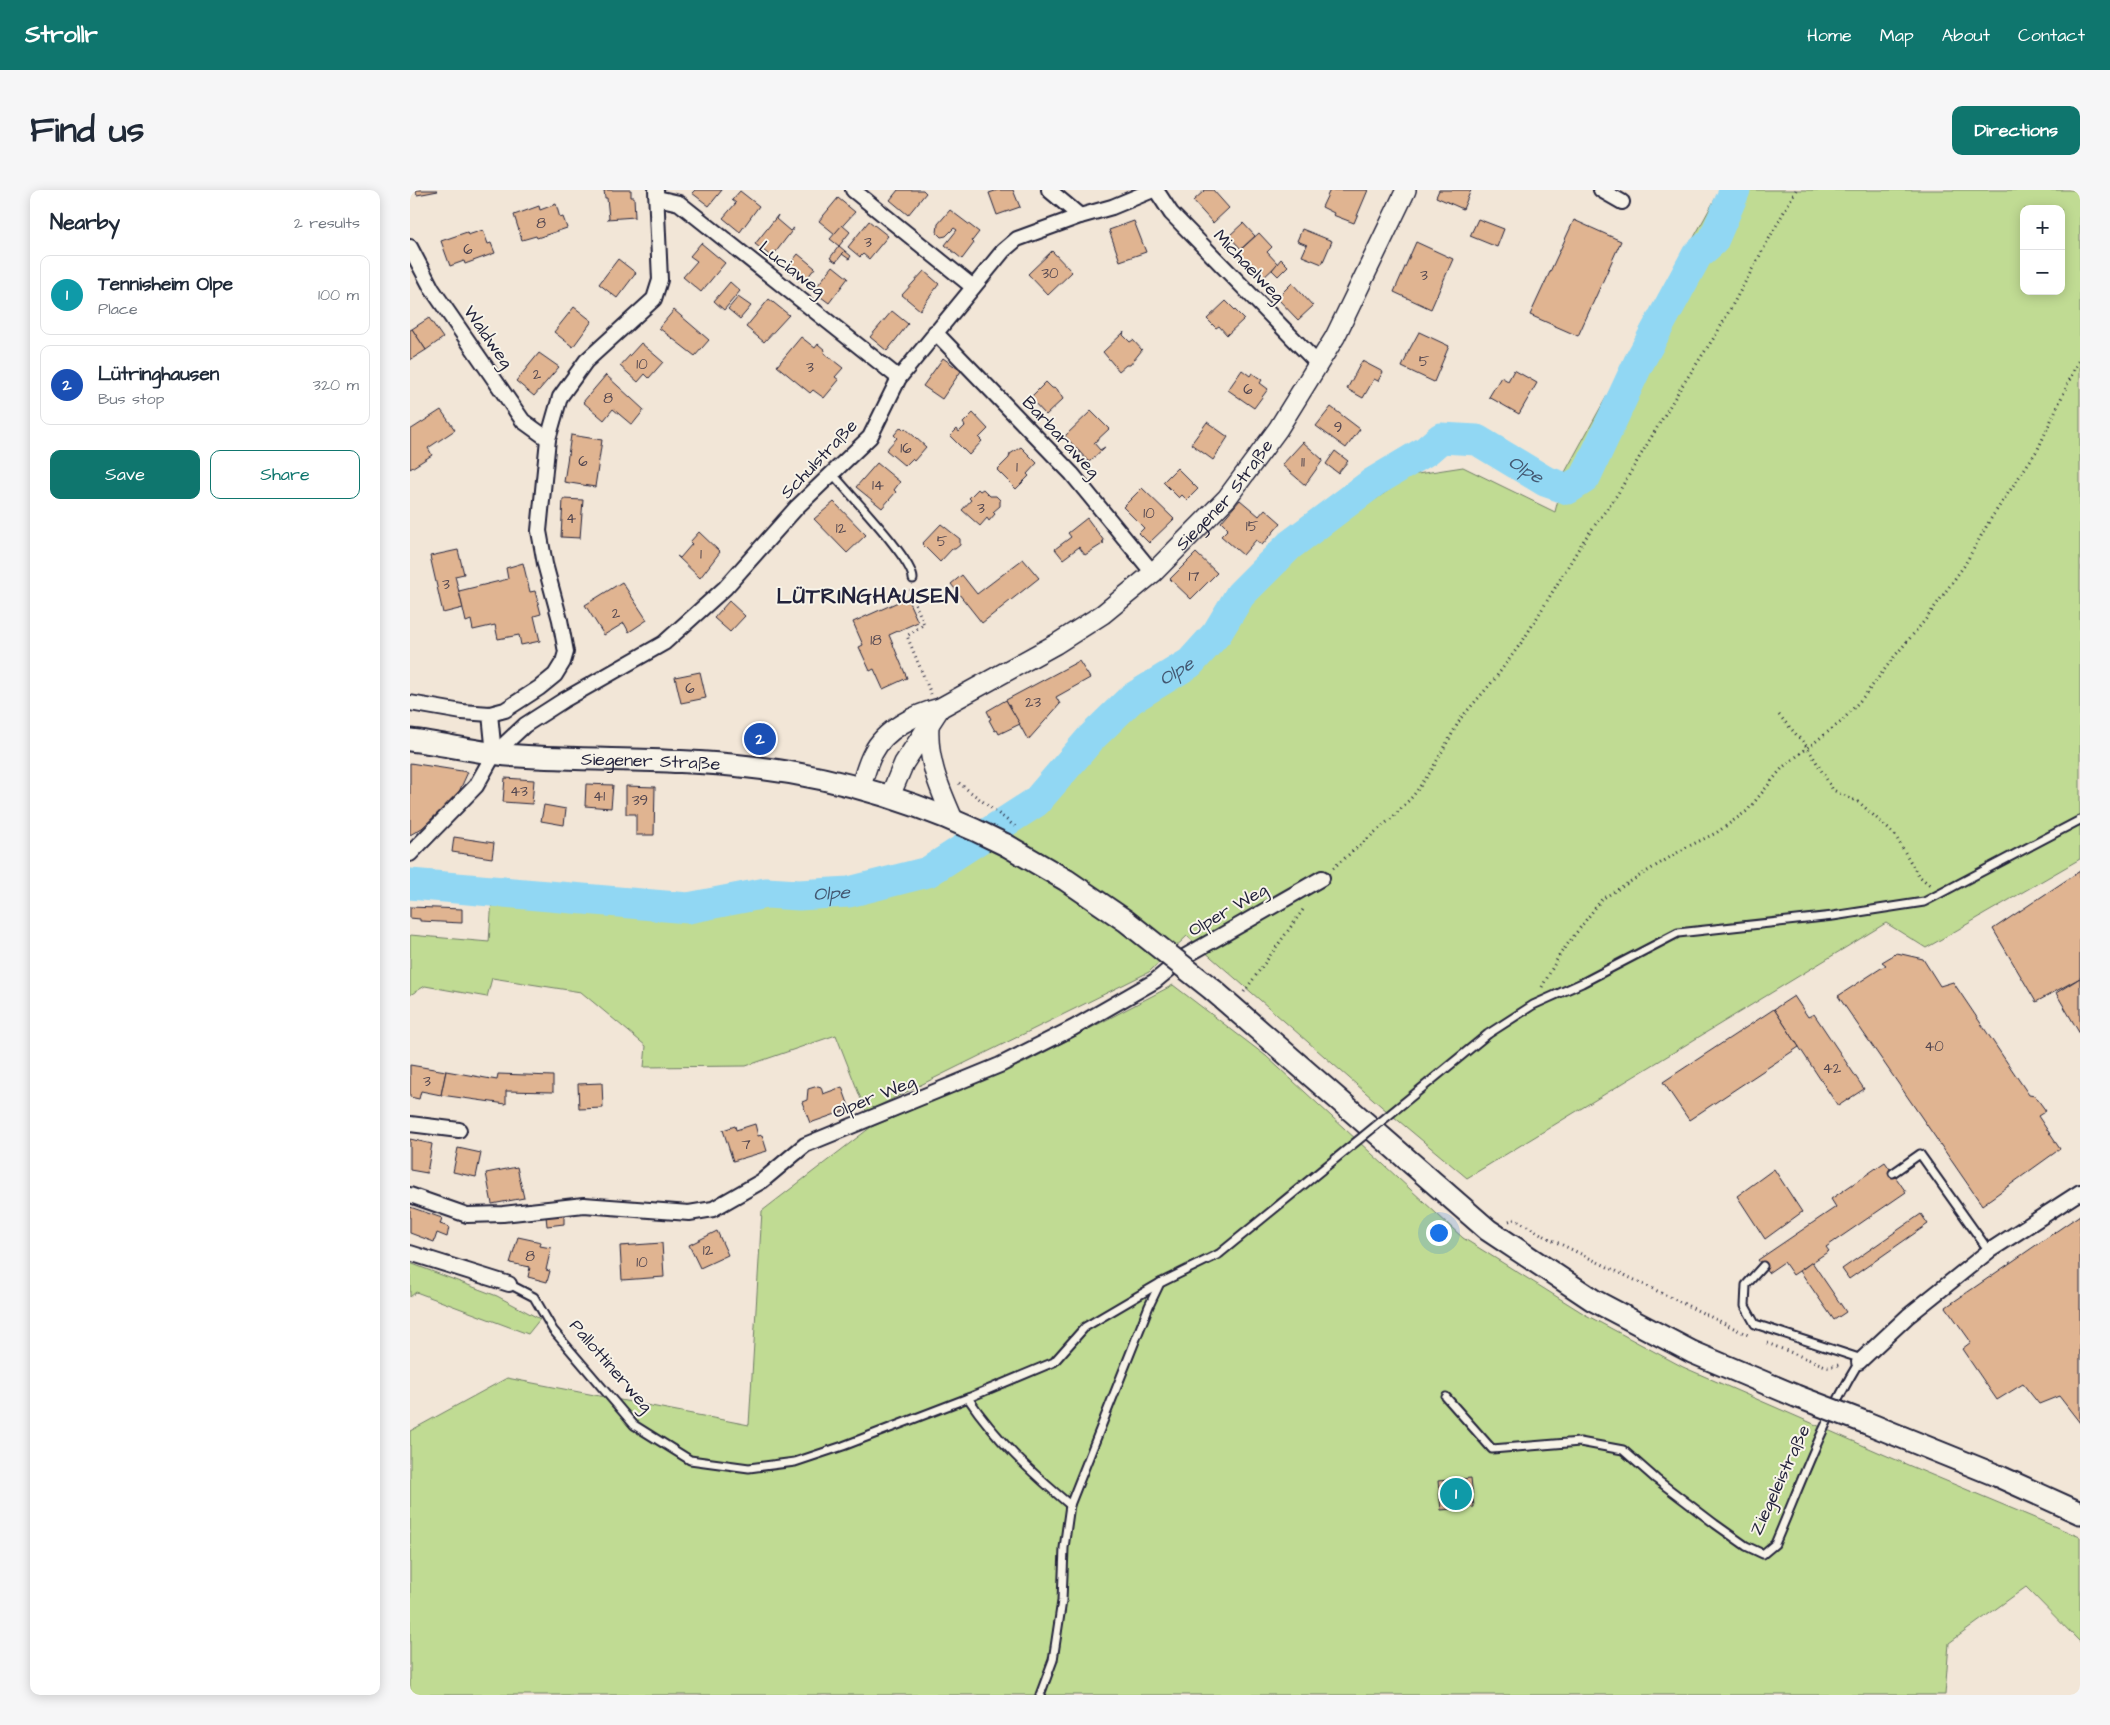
<!DOCTYPE html>
<html lang="en">
<head>
<meta charset="utf-8">
<style>
	:root { --surface:#fff; --page:#f6f6f7; --text:#1f2937; --muted:#747a83; --line:#e0e1e3; --accent:#0f766e }
	body { margin:0; font-family:"Architects Daughter",sans-serif; background:var(--page); color:var(--text) }
	.controls { position:absolute; right:15px; top:15px; display:grid; overflow:hidden; border-radius:10px; box-shadow:0 2px 12px #0003 }
	.controls button { width:45px; height:45px; display:grid; place-items:center; padding:0; border:0; border-bottom:1px solid var(--line); background:var(--surface); color:var(--text); font:25px sans-serif }
	.you { position:absolute; left:1028px; top:1042px; width:18px; height:18px; margin:-12px; border:4px solid #fff; border-radius:50%; background:#1a73e8; box-shadow:0 0 0 8px #1a73e833 }
	.badge { display:grid; place-items:center; width:32px; height:32px; border-radius:50%; background:var(--accent); color:#fff; font-size:16px; font-weight:700 }
	.pin { position:absolute; translate:-50% -50%; border:2px solid #fff; box-shadow:0 1px 5px #0006 }
	.list { margin:0; padding:0; list-style:none }
	h2 { display:flex; justify-content:space-between; align-items:center; height:65px; margin:0; padding:0 20px; font-size:21px }
	h2 small { font-size:16px; font-weight:400; color:var(--muted) }
	.list li { display:grid; grid-template-columns:32px 1fr auto; gap:15px; align-items:center; box-sizing:border-box; height:80px; margin:0 10px 10px; padding:0 10px; border:1px solid var(--line); border-radius:10px }
	.list b { display:block; font-size:19px; white-space:nowrap }
	.list p { margin:0; font-size:16px; white-space:nowrap; color:var(--muted) }
	.list em { font-size:16px; font-style:normal; color:var(--muted) }
	.actions { display:flex; gap:10px; padding:15px 20px }
	.actions a { flex:1; padding:11px 0; border:1px solid var(--accent); border-radius:10px; text-align:center; font-size:18px; color:var(--accent) }
	.actions .main { background:var(--accent); color:#fff }
	.map { position:relative; flex:none; width:1670px; height:1505px; overflow:hidden; border-radius:10px }
	header { display:flex; align-items:center; gap:30px; box-sizing:border-box; height:70px; padding:0 25px; background:var(--accent); color:#fff }
	header strong { font-size:24px }
	nav { display:flex; gap:28px; margin-inline-start:auto; font-size:18px }
	.intro { display:flex; align-items:center; justify-content:space-between; box-sizing:border-box; height:120px; padding:0 30px }
	h1 { margin:0; font-size:35px }
	.button { padding:12px 22px; border-radius:10px; background:var(--accent); color:#fff; font-size:18px; font-weight:700 }
	main { display:flex; gap:30px; padding:0 30px }
	aside { flex:1; background:var(--surface); border-radius:10px; box-shadow:0 2px 12px #0003 }
	.map>svg:first-child { display:block }
</style>
</head>
<body>
<header>
<strong>Strollr</strong>
<nav><a>Home</a><a>Map</a><a>About</a><a>Contact</a></nav>
</header>
<div class="intro"><h1>Find us</h1><a class="button">Directions</a></div>
<main>
<aside>
<h2>Nearby<small>2 results</small></h2>
<ul class="list">
<li><span class="badge" style="background:#0f9aa8">1</span><div><b>Tennisheim Olpe</b><p>Place</p></div><em>100 m</em></li>
<li><span class="badge" style="background:#1a4fb4">2</span><div><b>Lütringhausen</b><p>Bus stop</p></div><em>320 m</em></li>
</ul>
<div class="actions"><a class="main">Save</a><a>Share</a></div>
</aside>
<div class="map">
<svg width="1670" height="1505" viewBox="0 0 1670 1505">
	<rect width="100%" height="100%" fill="#f2e6d7"/>
	<filter id="ink" filterUnits="userSpaceOnUse"><feTurbulence type="fractalNoise" baseFrequency=".02" numOctaves="2"/><feDisplacementMap in="SourceGraphic" scale="10" xChannelSelector="R" yChannelSelector="G"/><feConvolveMatrix kernelMatrix="1 2 1 2 8 2 1 2 1" color-interpolation-filters="sRGB"/></filter>
	<g filter="url(#ink)">
		<g fill="#c0db93" stroke="#717e67" fill-rule="evenodd">
			<path d="M1310,0H1670V669L1516,758L1476,733L1057,988L971,916L777,746L739,782L456,922L426,845L336,876L234,877L236,856L171,802L82,788L77,807L15,796L0,805V745L79,752L82,709L291,726L354,710L438,712L520,689L630,618L687,552L720,521L779,480L807,457L833,413L877,370L1001,285L1053,277L1145,322L1154,284ZM1614,19H1651V101H1614Z"/>
			<path d="M763,795L856,866L1053,1048L1176,1125L1273,1177L1498,1275L1670,1347V1452L1616,1397L1539,1453L1535,1505H0V1241L97,1188L339,1235L352,1021L461,937L614,873Z"/>
			<path d="M0,1073L87,1106L130,1129L118,1144L6,1102L0,1107Z"/>
		</g>
		<g fill="none" stroke-linecap="round" stroke-linejoin="round">
			<path stroke="#91d7f3" stroke-width="31" id="s1" d="M0,694L278,718L356,703L389,705L439,702L518,682L626,612L681,548L721,509L780,473L807,443L830,405L880,355L964,292L1016,261L1031,248L1067,250L1135,291L1158,299L1175,288L1228,174L1287,65L1303,51L1325,0"/>
		</g>
		<g fill="#e0b491" stroke="#22223b">
			<path d="M6,0H27L28,1L7,5Z"/>
			<path d="M194,0H221V7H224L225,27L197,29L199,28L197,8H195Z"/>
			<path d="M285,0H312L299,16L282,3Z"/>
			<path d="M488,0H513L516,3L498,25L480,10Z"/>
			<path d="M588,0H603L610,17L587,25L579,3Z"/>
			<path d="M795,0H803L819,18L803,33L783,11Z"/>
			<path d="M920,0H958L944,33L923,25L924,23L912,17Z"/>
			<path d="M1029,0H1061L1053,19L1026,7Z"/>
			<path d="M330,1L349,16L330,42L313,28L326,13L322,10Z"/>
			<path d="M428,8L445,22L425,44L409,31Z"/>
			<path d="M146,14L150,28L153,27L157,38L127,48L126,46L112,50L104,25L129,16L130,20Z"/>
			<path d="M540,20L569,42L562,51L564,53L552,69L535,55L547,40L544,38L536,46L531,47L527,43L528,34Z"/>
			<path d="M368,25L366,29L380,41L384,38L362,67L345,54Z"/>
			<path d="M1068,29L1094,39L1087,57L1060,46Z"/>
			<path d="M1164,30L1211,51L1168,146L1120,125Z"/>
			<path d="M459,31L478,46L459,69L453,64L450,67L438,57Z"/>
			<path d="M724,31L736,62L710,71L699,40Z"/>
			<path d="M833,33L845,46L831,59L819,46Z"/>
			<path d="M432,35L440,42L429,56L420,49Z"/>
			<path d="M892,39L922,51L912,74L892,66L897,55L887,51Z"/>
			<path d="M73,40L78,54L81,53L85,63L55,74L54,71L40,76L31,51L57,42L58,45Z"/>
			<path d="M849,43L862,57L857,62L868,74L851,90L826,64Z"/>
			<path d="M1006,52L1043,69L1021,119L984,102Z"/>
			<path d="M291,53L315,73L291,102L273,87L287,71L280,66Z"/>
			<path d="M429,56L435,61L426,72L420,68Z"/>
			<path d="M435,61L441,66L439,69L432,64Z"/>
			<path d="M642,61L662,82L638,105L618,84Z"/>
			<path d="M388,64L405,78L393,93L376,79Z"/>
			<path d="M208,69L226,83L207,108L189,94Z"/>
			<path d="M871,69L878,76L868,86L862,80Z"/>
			<path d="M423,76L438,88L419,113L403,101Z"/>
			<path d="M514,81L529,94L510,120L492,105Z"/>
			<path d="M320,92L330,101L314,120L304,111Z"/>
			<path d="M882,93L903,116L888,130L867,108Z"/>
			<path d="M328,107L341,116L330,129L318,119Z"/>
			<path d="M359,109L379,125L354,152L336,137Z"/>
			<path d="M816,111L834,129L817,145L809,136L806,138L797,129Z"/>
			<path d="M164,117L182,131L163,157L144,142Z"/>
			<path d="M264,120L299,150L285,166L249,138Z"/>
			<path d="M482,121L498,134L477,161L460,147Z"/>
			<path d="M19,128L33,148L16,160L2,139Z"/>
			<path d="M2,139L16,160L0,170V140Z"/>
			<path d="M714,142L713,145L720,152L723,150L732,160L720,175H716L709,181L693,162Z"/>
			<path d="M1009,142L1039,156L1024,192L992,177L997,166H996Z"/>
			<path d="M391,147L405,158L408,154L415,160L414,163L433,178L425,187L429,190L414,208L403,200L400,203L367,176Z"/>
			<path d="M231,153L253,172L239,188L235,184L228,192L210,176Z"/>
			<path d="M129,163L149,177L124,206L106,191Z"/>
			<path d="M533,168L551,181L532,209L513,196Z"/>
			<path d="M952,171L973,182L968,191L964,189L953,208L937,199Z"/>
			<path d="M832,180L840,186L842,183L852,190L850,193L858,199L844,218L818,200Z"/>
			<path d="M1104,180L1127,193L1109,224L1079,207L1091,187L1098,191Z"/>
			<path d="M196,185L234,220L222,235L203,219L194,230L173,212Z"/>
			<path d="M636,192L642,198L647,199L653,209L636,225L620,208Z"/>
			<path d="M921,217L950,239L936,258L906,236Z"/>
			<path d="M31,220L45,240L18,258L22,265L0,279V240Z"/>
			<path d="M681,221L699,239L684,253L690,260L695,257L679,272L655,246Z"/>
			<path d="M563,223L578,239L569,248L572,251L559,265L540,246L547,239L549,242L555,236L553,233Z"/>
			<path d="M797,232L818,247L803,270L781,254Z"/>
			<path d="M491,237L494,240L495,238L516,257L504,271L502,269L495,276L476,260L487,248L484,245Z"/>
			<path d="M161,245L192,250L185,297L154,292Z"/>
			<path d="M893,252L913,270L895,295L872,275Z"/>
			<path d="M611,257L627,273L617,284L619,286L606,299L587,280L599,268L600,264Z"/>
			<path d="M925,261L938,271L928,283L916,274Z"/>
			<path d="M467,273L490,292L484,300L486,302L472,318L446,297Z"/>
			<path d="M767,278L788,299L777,310L772,305L769,308L753,292Z"/>
			<path d="M732,298L764,329L739,353L729,343L734,338L713,317Z"/>
			<path d="M568,299L570,301L573,299L580,306H586L590,310V316L583,322L585,324L579,331L577,328L570,336L552,320L561,310L559,308Z"/>
			<path d="M153,309L173,310L170,348L151,347Z"/>
			<path d="M830,310L849,326L855,319L871,333L852,355L846,350L833,365L811,346L818,339L811,332Z"/>
			<path d="M424,312L456,345L437,363L404,329Z"/>
			<path d="M677,328L694,351L692,352L694,353L675,365L669,357L653,369L645,359L661,347L658,343Z"/>
			<path d="M531,334L550,349V355L545,359H542L530,372L512,354Z"/>
			<path d="M289,342L310,362L290,388L267,366L270,368L282,354L280,352Z"/>
			<path d="M48,360L54,384L45,386L53,418L33,423L20,366Z"/>
			<path d="M786,363L807,383L781,409L760,389Z"/>
			<path d="M613,369L629,388L572,433L541,394L552,385L567,404Z"/>
			<path d="M113,373L120,402L125,401L131,424L124,426L130,451L111,455L109,445L88,449L85,435L63,440L61,430L56,432L49,401L98,389L96,378Z"/>
			<path d="M212,392L237,430L219,442L214,433L194,445L175,415Z"/>
			<path d="M497,408L508,432L479,445L497,488L473,499L464,479L460,481L449,457L453,455L443,432Z"/>
			<path d="M319,411L335,426L320,442L304,428Z"/>
			<path d="M669,471L680,488L646,507L650,514L618,550L596,510Z"/>
			<path d="M290,482L296,508L271,513L265,487Z"/>
			<path d="M596,510L610,534L589,544L587,540L585,541L579,530L581,529L577,521Z"/>
			<path d="M0,573L58,582L48,604L12,638L0,645Z"/>
			<path d="M95,588L124,590L122,614L93,612Z"/>
			<path d="M176,594L203,595L201,618L175,616Z"/>
			<path d="M216,596L245,597L244,645H226V624H216Z"/>
			<path d="M134,615L156,619L154,635L131,631Z"/>
			<path d="M44,647L84,653L82,668L42,662Z"/>
			<path d="M1670,681V788L1626,812L1583,739Z"/>
			<path d="M0,717L52,719V733L10,731V729L0,728Z"/>
			<path d="M1487,763L1513,769L1530,796L1543,792L1619,905L1625,906L1636,921L1628,926L1650,959L1572,1015L1428,806L1476,775L1472,772Z"/>
			<path d="M1670,788V844L1646,803Z"/>
			<path d="M1384,806L1398,827L1404,824L1454,899L1428,916L1364,819Z"/>
			<path d="M1364,819L1389,857L1279,930L1253,892Z"/>
			<path d="M0,875L36,881L31,905L11,901L9,909L0,907Z"/>
			<path d="M36,881L87,890L88,884L143,886V902L96,901V914L31,905Z"/>
			<path d="M192,893L193,918L169,919L168,894Z"/>
			<path d="M408,896L411,897L413,904L432,897L440,919L400,933L392,912L397,910L398,899Z"/>
			<path d="M345,934L348,946L352,945L357,961L323,971L313,940L325,936L326,940Z"/>
			<path d="M0,949L22,954L17,983L0,980Z"/>
			<path d="M48,958L71,963L66,987L43,982Z"/>
			<path d="M1475,972L1496,1002L1416,1057L1419,1061L1383,1085L1374,1072L1358,1083L1348,1070L1426,1017L1421,1009Z"/>
			<path d="M107,977L114,1008L82,1014L76,983Z"/>
			<path d="M1364,979L1392,1022L1355,1049L1327,1006Z"/>
			<path d="M0,1017L32,1028L30,1034L39,1037L37,1047L27,1043L24,1052L0,1043Z"/>
			<path d="M1511,1024L1518,1034L1439,1089L1432,1079Z"/>
			<path d="M154,1025V1034L137,1036L136,1026Z"/>
			<path d="M1670,1025V1233L1649,1206L1629,1214L1613,1194L1587,1210L1552,1159L1561,1152L1536,1117Z"/>
			<path d="M307,1041L318,1065L290,1078L279,1055Z"/>
			<path d="M108,1047L131,1052L130,1056L141,1058L136,1080L140,1081L137,1092L118,1087L120,1077L100,1073Z"/>
			<path d="M252,1053L254,1087L212,1090L210,1056Z"/>
			<path d="M1402,1072L1436,1122L1424,1130L1390,1081Z"/>
			<path d="M1061,1288L1064,1317L1031,1320L1028,1291Z"/>
		</g>
		<g fill="none" stroke-linecap="round" stroke-linejoin="round">
			<g stroke="#22223b" stroke-width="11">
				<g id="lane">
					<path d="M422,283C438,303 503,369 503,389"/>
					<path d="M1078,844L1123,815L1172,793L1268,743L1423,726L1514,712L1670,630"/>
					<path d="M1483,983L1510,964L1579,1061"/>
					<path d="M1353,1076L1336,1095L1335,1116L1345,1134L1452,1169"/>
					<path d="M99,1094L124,1107L143,1140L224,1235L280,1270L339,1278L385,1272L433,1256L558,1208L644,1172L675,1137L750,1093"/>
					<path d="M1036,1207L1082,1259L1170,1252L1213,1260L1246,1289L1305,1334L1336,1356L1353,1364L1365,1354C1391,1293 1414,1229 1449,1172"/>
					<path d="M558,1208C586,1250 622,1283 660,1315"/>
					<path d="M630,1505L643,1470L652,1411L654,1358L660,1315L739,1116L750,1093L809,1064"/>
				</g>
			</g>
			<g stroke="#22223b" stroke-width="18">
				<g id="street">
					<path d="M443,0L563,97"/>
					<path d="M639,0L670,26"/>
					<path d="M746,0L761,23L909,175"/>
					<path d="M1191,0L1212,12"/>
					<path d="M247,8L269,13L489,188"/>
					<path d="M0,57L22,99L113,231L138,249"/>
					<path d="M525,142L662,284L743,383"/>
					<path d="M0,513L52,522L80,524L84,564"/>
					<path d="M80,524L95,520L129,498L145,485L153,472L156,462L150,430L135,374L129,341L138,249L150,207L176,171L244,109L250,90L246,0"/>
					<path d="M0,664L66,596L84,564L115,535L154,510L254,453L315,398L387,317L460,247L489,188L593,61L607,49L670,26L702,17L743,0"/>
					<path d="M0,934L49,940"/>
					<path d="M0,1005L57,1025L93,1024L174,1015L279,1023L303,1019L352,991L395,955L590,875L663,838L745,791L774,767L912,688"/>
					<path d="M0,1063L99,1094"/>
					<path d="M1449,1172L1498,1126L1579,1061L1670,1002"/>
				</g>
			</g>
			<g stroke="#22223b" stroke-width="22">
				<g id="secondary">
					<path d="M519,535C517,570 529,597 543,629"/>
					<path id="s2" d="M451,597C454,586 457,574 463,563C475,539 506,524 530,518L646,454L693,424L743,383L817,308L868,239L925,147L996,0"/>
					<path d="M480,606L494,573L530,518"/>
				</g>
			</g>
			<g stroke="#22223b" stroke-width="25">
				<g id="primary">
					<path id="s3" d="M0,550C36,554 72,564 109,566C186,571 263,568 340,577C430,587 515,614 596,655"/>
					<path d="M803,800L1078,1040L1183,1110L1282,1162L1386,1206"/>
					<path d="M1457,1233L1588,1286L1670,1323"/>
				</g>
			</g>
			<g stroke="#22223b" stroke-width="3" stroke-dasharray="1 4" stroke-linecap="butt">
				<path d="M501,400L500,402L514,434L497,446L521,504"/>
				<path d="M1369,525L1398,558L1423,600L1450,613L1485,645L1508,685L1522,697"/>
				<path d="M549,593L607,638"/>
				<path d="M923,678L983,627L1003,606L1021,581L1051,528L1084,490L1114,449L1174,350L1207,305L1270,199L1307,143L1386,0"/>
				<path d="M1132,797L1150,764L1192,709L1275,658L1306,643L1337,621L1373,577L1432,531L1456,504L1484,467L1516,429L1554,376L1580,330L1628,259L1670,167"/>
				<path d="M834,802L895,717"/>
				<path d="M1099,1031L1105,1029L1138,1048L1338,1145"/>
				<path d="M1357,1153L1418,1177L1429,1175"/>
			</g>
			<use href="#lane" stroke="#f7f3e8" stroke-width="7"/>
			<use href="#street" stroke="#f7f3e8" stroke-width="14"/>
			<use href="#secondary" stroke="#f7f3e8" stroke-width="19"/>
			<use href="#primary" stroke="#f7f3e8" stroke-width="21"/>
			<g stroke="#22223b" stroke-width="11" stroke-linecap="butt">
				<path id="lane-bridge" d="M809,1064L1078,844"/>
			</g>
			<g stroke="#22223b" stroke-width="25" stroke-linecap="butt">
				<g id="primary-bridge">
					<path d="M596,655L656,690L716,731L803,800"/>
					<path d="M1386,1206L1457,1233"/>
				</g>
			</g>
			<use href="#lane-bridge" stroke="#f7f3e8" stroke-width="7"/>
			<use href="#primary-bridge" stroke="#f7f3e8" stroke-width="21"/>
		</g>
	</g>
	<g text-anchor="middle" dominant-baseline="central" stroke-width="4" stroke-linejoin="round" paint-order="stroke">
		<g font-size="15" fill="#524650">
			<text x="131" y="33">8</text>
			<text x="458" y="52">3</text>
			<text x="58" y="59">6</text>
			<text x="640" y="83">30</text>
			<text x="1014" y="85">3</text>
			<text x="1014" y="171">5</text>
			<text x="232" y="174">10</text>
			<text x="400" y="177">3</text>
			<text x="127" y="184">2</text>
			<text x="838" y="199">6</text>
			<text x="198" y="208">8</text>
			<text x="928" y="237">9</text>
			<text x="496" y="258">16</text>
			<text x="173" y="271">6</text>
			<text x="893" y="272">11</text>
			<text x="607" y="277">1</text>
			<text x="468" y="295">14</text>
			<text x="571" y="318">3</text>
			<text x="739" y="323">10</text>
			<text x="161" y="328">4</text>
			<text x="842" y="336">15</text>
			<text x="431" y="338">12</text>
			<text x="532" y="351">5</text>
			<text x="291" y="364">1</text>
			<text x="784" y="386">17</text>
			<text x="36" y="394">3</text>
			<text x="206" y="423">2</text>
			<text x="466" y="450">18</text>
			<text x="280" y="498">6</text>
			<text x="623" y="512">23</text>
			<text x="109" y="601">43</text>
			<text x="189" y="606">41</text>
			<text x="230" y="610">39</text>
			<text x="1524" y="856">40</text>
			<text x="1422" y="878">42</text>
			<text x="17" y="891">3</text>
			<text x="336" y="954">7</text>
			<text x="298" y="1060">12</text>
			<text x="120" y="1066">8</text>
			<text x="232" y="1072">10</text>
		</g>
		<g font-size="18" fill="#22223b" stroke="#f7f3e8">
			<text transform="translate(839 76) rotate(46)">Michaelweg</text>
			<text transform="translate(382 79) rotate(38)">Luciaweg</text>
			<text transform="translate(78 147) rotate(55)">Waldweg</text>
			<text transform="translate(651 247) rotate(47)">Barbaraweg</text>
			<text transform="translate(409 269) rotate(-46)">Schulstraße</text>
			<text stroke="none"><textPath href="#s2" startOffset="478">Siegener Straße</textPath></text>
			<text stroke="none"><textPath href="#s3" startOffset="242">Siegener Straße</textPath></text>
			<text transform="translate(818 720) rotate(-30)">Olper Weg</text>
			<text transform="translate(464 907) rotate(-22)">Olper Weg</text>
			<text transform="translate(201 1176) rotate(49)">Pallottinerweg</text>
			<text transform="translate(1370 1290) rotate(-65)">Ziegeleistraße</text>
		</g>
		<g font-size="19" font-style="italic" fill="#435872" stroke="#f7f3e8">
			<text stroke="none"><textPath href="#s1" startOffset="1295">Olpe</textPath></text>
			<text stroke="none"><textPath href="#s1" startOffset="845">Olpe</textPath></text>
			<text stroke="none"><textPath href="#s1" startOffset="424">Olpe</textPath></text>
		</g>
		<g font-size="22" font-weight="bold" letter-spacing="1" fill="#22223b" stroke="#f7f3e8">
			<text x="458" y="406">LÜTRINGHAUSEN</text>
		</g>
	</g>
</svg>
<div class="controls">
<button>+</button>
<button>−</button>
</div>
<div class="you"></div>
<div class="pin badge" style="left:1046px;top:1304px;background:#0f9aa8">1</div>
<div class="pin badge" style="left:350px;top:549px;background:#1a4fb4">2</div>
</div>
</main>
</body>
</html>
